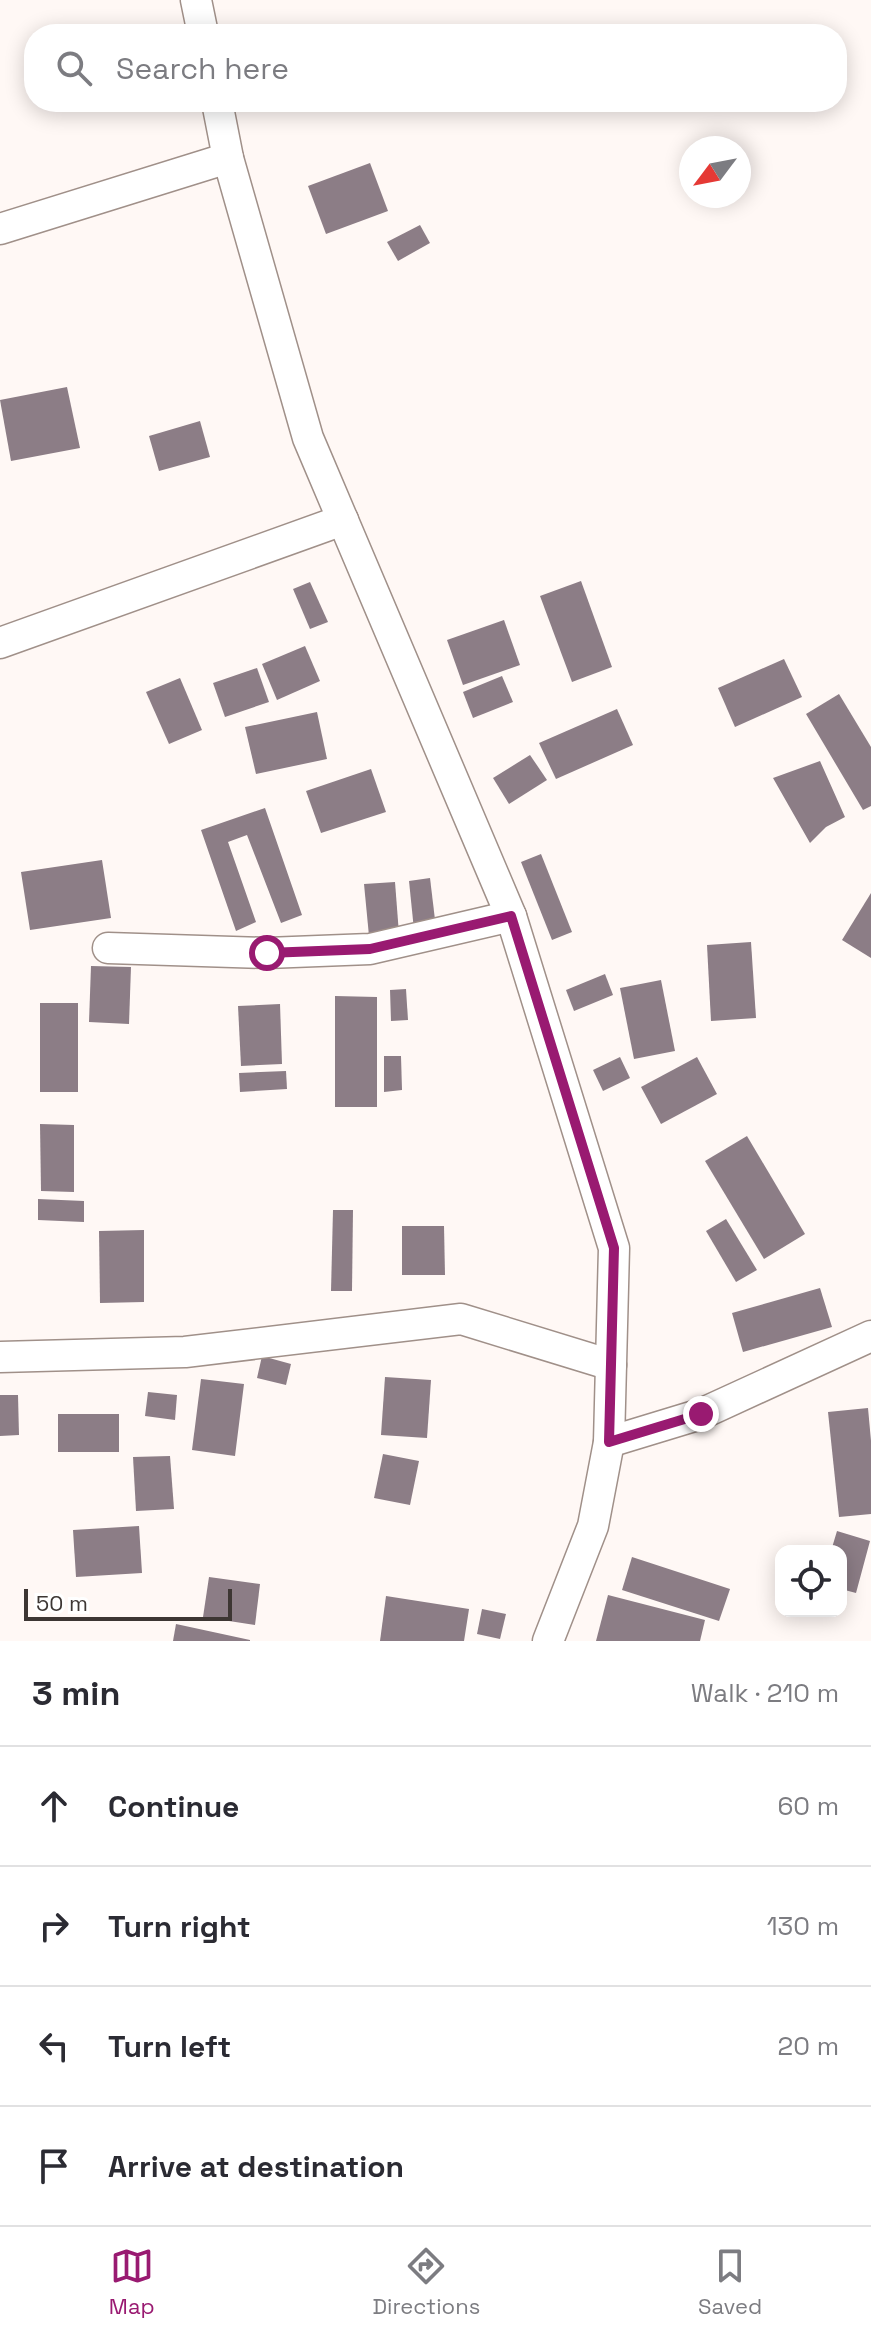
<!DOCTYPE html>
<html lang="en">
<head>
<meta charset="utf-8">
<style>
	:root { --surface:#fff; --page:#f7f7f7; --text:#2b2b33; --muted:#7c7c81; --line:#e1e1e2; --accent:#991a71 }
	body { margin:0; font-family:"Space Grotesk",sans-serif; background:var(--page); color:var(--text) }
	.controls { position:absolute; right:24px; bottom:24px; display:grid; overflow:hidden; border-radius:16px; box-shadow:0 4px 20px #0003 }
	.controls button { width:72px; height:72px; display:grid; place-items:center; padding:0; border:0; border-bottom:2px solid var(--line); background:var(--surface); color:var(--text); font:40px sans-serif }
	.compass { position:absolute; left:679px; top:136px; width:72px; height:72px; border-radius:50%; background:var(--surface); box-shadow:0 4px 20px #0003; rotate:238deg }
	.scale { position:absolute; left:24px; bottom:20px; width:208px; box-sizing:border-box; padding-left:8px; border:4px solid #3d3633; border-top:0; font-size:22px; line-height:28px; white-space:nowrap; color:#3d3633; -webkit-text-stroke:6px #fff; paint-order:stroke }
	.stop { position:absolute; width:24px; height:24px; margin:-18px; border:6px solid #991a71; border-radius:50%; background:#fff }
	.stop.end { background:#991a71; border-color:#fff; box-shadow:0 2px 8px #0008 }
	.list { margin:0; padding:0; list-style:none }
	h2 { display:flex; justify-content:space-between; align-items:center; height:104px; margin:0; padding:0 32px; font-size:34px }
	h2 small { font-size:26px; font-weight:400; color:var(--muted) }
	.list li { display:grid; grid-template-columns:52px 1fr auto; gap:24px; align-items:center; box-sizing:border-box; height:120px; padding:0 32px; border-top:2px solid var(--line) }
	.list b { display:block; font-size:30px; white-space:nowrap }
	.list em { font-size:26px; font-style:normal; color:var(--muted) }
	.icon { flex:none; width:44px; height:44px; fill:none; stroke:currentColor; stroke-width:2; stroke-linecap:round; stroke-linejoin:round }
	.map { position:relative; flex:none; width:871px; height:1641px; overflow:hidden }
	.search { position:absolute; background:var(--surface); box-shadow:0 4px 20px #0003; left:24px; right:24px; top:24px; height:88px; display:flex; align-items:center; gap:20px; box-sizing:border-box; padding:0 28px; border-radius:32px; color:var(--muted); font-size:30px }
	.sheet { height:584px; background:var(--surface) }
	nav { display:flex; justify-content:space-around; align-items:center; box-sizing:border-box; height:112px; border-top:2px solid var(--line); background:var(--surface); font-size:22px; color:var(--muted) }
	nav a { display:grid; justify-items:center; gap:4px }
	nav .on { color:var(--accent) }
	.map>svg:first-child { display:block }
</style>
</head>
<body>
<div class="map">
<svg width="871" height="1641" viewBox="0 0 871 1641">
	<rect width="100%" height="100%" fill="#fff8f5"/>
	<g fill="#8c7d86">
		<path d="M370,163L388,211L326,234L308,186Z"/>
		<path d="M420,225L430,243L398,261L387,242Z"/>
		<path d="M67,387L80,448L11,461L0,400Z"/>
		<path d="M200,421L210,457L159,471L149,436Z"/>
		<path d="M581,581L612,667L572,682L540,596Z"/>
		<path d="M310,582L328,622L310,629L293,589Z"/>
		<path d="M504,620L520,665L463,685L447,640Z"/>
		<path d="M305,646L320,681L277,700L262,664Z"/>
		<path d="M784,659L802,697L735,727L718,688Z"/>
		<path d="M257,668L269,702L225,717L213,683Z"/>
		<path d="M502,676L513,702L473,718L463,692Z"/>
		<path d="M180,678L202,730L169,744L146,692Z"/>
		<path d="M839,694L871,747V806L863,810L806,714Z"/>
		<path d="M617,709L633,745L556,779L539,743Z"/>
		<path d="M317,712L327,759L256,774L245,727Z"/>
		<path d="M530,755L547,780L509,804L493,778Z"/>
		<path d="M820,761L845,817L826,827L810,843L773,778Z"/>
		<path d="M371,769L386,812L321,833L306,791Z"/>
		<path d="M265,808L302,915L281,923L247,835L228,842L256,922L236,931L201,830Z"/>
		<path d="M541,854L572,932L552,940L521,862Z"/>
		<path d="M102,860L111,918L30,930L21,872Z"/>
		<path d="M430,878L436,928L414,930L409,881Z"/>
		<path d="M395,882L399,934L369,936L364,884Z"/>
		<path d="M871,893V958L842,940Z"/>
		<path d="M751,942L756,1018L711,1021L707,945Z"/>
		<path d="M91,966L131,967L129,1024L89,1022Z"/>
		<path d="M605,974L613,995L574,1011L566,990Z"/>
		<path d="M661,980L675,1051L634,1059L620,988Z"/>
		<path d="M406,989L408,1020L391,1021L390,990Z"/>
		<path d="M335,996L377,997V1107H335Z"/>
		<rect x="40" y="1003" width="38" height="89"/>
		<path d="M280,1004L282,1064L241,1066L238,1006Z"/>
		<path d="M384,1056H401L402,1090L384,1092Z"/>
		<path d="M620,1057L630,1078L603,1091L593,1070Z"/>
		<path d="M697,1057L717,1094L661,1124L641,1087Z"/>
		<path d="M286,1071L287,1089L240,1092L239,1073Z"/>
		<path d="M40,1124L74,1125V1192L41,1191Z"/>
		<path d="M747,1136L805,1234L764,1259L705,1161Z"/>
		<path d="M38,1199L84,1201V1222L38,1220Z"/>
		<path d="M333,1210H353L352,1291H331Z"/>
		<path d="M726,1219L757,1270L736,1282L706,1231Z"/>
		<path d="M402,1226H444L445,1275H402Z"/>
		<path d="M144,1230V1302L100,1303L99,1231Z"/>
		<path d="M820,1288L832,1327L743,1352L732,1313Z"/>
		<path d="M262,1356L291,1364L286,1385L257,1378Z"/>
		<path d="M385,1377L431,1380L427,1438L381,1435Z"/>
		<path d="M201,1379L244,1384L235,1456L192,1450Z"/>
		<path d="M148,1392L177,1395L175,1420L145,1416Z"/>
		<path d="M0,1395H18L19,1435L0,1436Z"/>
		<path d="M868,1408L871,1441V1514L839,1517L828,1412Z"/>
		<rect x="58" y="1414" width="61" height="38"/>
		<path d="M383,1454L419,1461L410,1505L374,1498Z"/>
		<path d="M170,1456L174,1509L136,1511L133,1457Z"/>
		<path d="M139,1526L142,1573L76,1577L73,1530Z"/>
		<path d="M837,1531L870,1541L856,1593L841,1589V1551H831Z"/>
		<path d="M632,1557L730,1589L719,1621L622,1590Z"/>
		<path d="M209,1577L260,1584L255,1625L203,1617Z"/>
		<path d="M608,1595L705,1620L700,1641H596Z"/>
		<path d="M386,1596L469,1609L464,1641H380Z"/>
		<path d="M482,1609L506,1614L500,1639L477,1634Z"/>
		<path d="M176,1624L250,1640V1641H173Z"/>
	</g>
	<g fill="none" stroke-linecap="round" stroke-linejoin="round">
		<g stroke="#a09089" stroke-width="33">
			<g id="street">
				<path d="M196,0L203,34"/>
				<path d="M217,102L228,158L308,438L511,916L614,1248L609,1442L593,1526L548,1641"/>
				<path d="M0,229L228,158"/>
				<path d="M0,643L343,520"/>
				<path d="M108,948L267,953L370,949L511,916"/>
				<path d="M0,1357L185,1352L461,1319L611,1365"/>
				<path d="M609,1442L701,1414L871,1336"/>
			</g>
		</g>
		<use href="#street" stroke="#fff" stroke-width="30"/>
	</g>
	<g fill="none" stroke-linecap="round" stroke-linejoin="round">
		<path stroke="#991a71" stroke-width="10" d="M267,953L370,949L511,916L614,1248L609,1442L701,1414"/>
	</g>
</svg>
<div class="controls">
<button><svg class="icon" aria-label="locate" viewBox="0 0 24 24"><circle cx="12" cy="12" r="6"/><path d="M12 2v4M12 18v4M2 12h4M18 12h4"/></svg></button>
</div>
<svg class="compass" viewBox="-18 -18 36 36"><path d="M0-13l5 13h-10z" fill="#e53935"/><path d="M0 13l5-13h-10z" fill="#7c7c81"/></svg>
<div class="scale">50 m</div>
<div class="stop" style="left:267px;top:953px"></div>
<div class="stop end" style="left:701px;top:1414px"></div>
<div class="search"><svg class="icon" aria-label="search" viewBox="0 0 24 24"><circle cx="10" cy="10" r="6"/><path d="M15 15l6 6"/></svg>Search here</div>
</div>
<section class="sheet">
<h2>3 min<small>Walk · 210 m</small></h2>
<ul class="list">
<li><svg class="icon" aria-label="ahead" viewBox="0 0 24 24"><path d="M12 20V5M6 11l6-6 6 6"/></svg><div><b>Continue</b></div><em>60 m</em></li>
<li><svg class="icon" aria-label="right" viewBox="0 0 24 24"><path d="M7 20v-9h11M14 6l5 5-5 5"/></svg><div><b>Turn right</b></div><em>130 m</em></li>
<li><svg class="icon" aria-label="left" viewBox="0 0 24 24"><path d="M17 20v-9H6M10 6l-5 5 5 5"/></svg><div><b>Turn left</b></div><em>20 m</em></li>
<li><svg class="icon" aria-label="arrive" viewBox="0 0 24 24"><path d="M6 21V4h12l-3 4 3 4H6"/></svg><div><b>Arrive at destination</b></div></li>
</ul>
</section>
<nav>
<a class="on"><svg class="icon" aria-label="map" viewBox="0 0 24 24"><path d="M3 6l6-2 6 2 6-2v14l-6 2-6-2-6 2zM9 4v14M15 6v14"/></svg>Map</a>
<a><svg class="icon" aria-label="directions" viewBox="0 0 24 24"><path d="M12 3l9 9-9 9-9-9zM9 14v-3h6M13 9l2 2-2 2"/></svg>Directions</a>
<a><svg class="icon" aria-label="saved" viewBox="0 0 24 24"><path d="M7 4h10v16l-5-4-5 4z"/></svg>Saved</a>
</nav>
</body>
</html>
